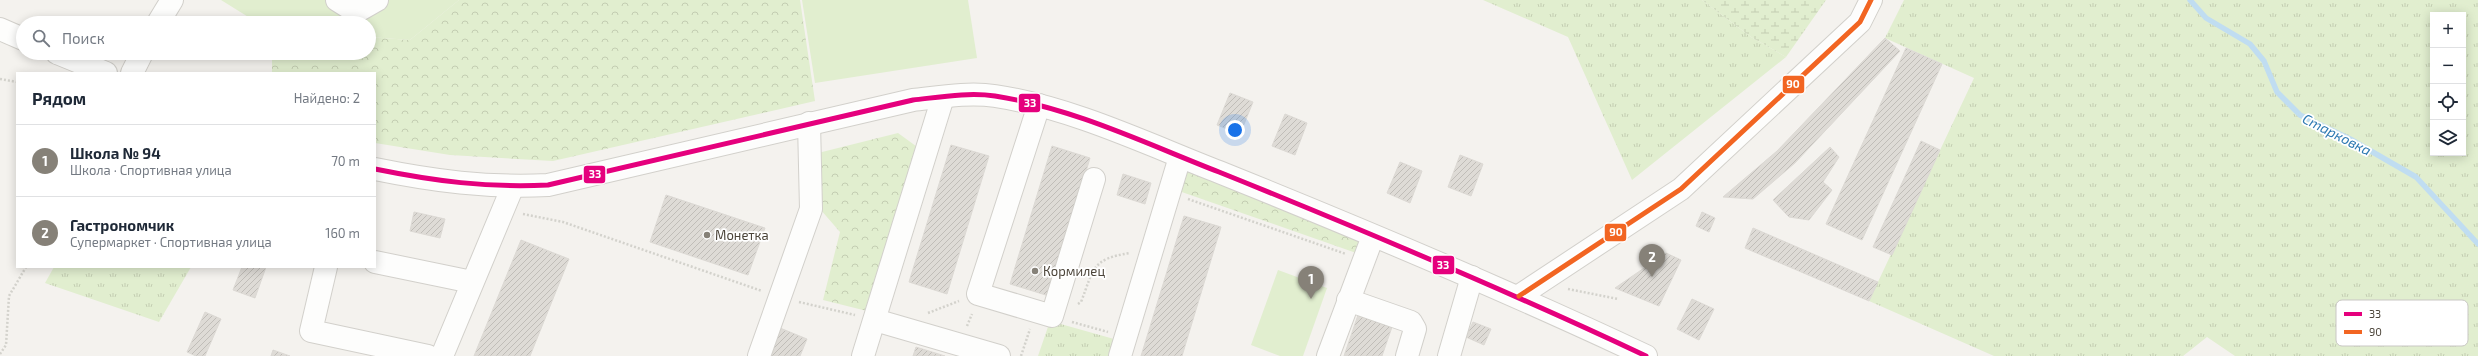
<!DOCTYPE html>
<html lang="ru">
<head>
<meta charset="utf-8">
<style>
	:root { --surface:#fff; --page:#f6f6f7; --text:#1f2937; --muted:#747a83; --line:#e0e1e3; --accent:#868178 }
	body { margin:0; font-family:"Exo 2",sans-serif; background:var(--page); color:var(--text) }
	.controls { position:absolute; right:12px; top:12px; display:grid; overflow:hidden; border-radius:0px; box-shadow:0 2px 10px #0003 }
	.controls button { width:36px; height:36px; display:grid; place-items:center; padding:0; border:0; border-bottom:1px solid var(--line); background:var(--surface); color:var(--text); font:20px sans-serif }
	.you { position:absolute; left:1235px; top:130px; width:14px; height:14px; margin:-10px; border:3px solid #fff; border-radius:50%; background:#1a73e8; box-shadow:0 0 0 6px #1a73e833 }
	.badge { display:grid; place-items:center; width:26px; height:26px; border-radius:50%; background:var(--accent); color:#fff; font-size:13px; font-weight:700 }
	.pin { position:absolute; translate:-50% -33px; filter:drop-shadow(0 1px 2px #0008) }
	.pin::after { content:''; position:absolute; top:21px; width:14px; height:12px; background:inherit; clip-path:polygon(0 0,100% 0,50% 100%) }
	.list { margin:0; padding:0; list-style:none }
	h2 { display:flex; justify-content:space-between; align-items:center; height:52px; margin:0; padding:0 16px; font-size:17px }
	h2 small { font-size:13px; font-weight:400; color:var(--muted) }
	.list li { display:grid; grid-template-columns:26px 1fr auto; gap:12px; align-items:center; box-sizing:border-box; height:72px; padding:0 16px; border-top:1px solid var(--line) }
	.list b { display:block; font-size:15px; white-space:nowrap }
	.list p { margin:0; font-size:13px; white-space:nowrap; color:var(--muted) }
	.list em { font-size:13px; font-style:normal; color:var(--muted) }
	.icon { flex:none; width:22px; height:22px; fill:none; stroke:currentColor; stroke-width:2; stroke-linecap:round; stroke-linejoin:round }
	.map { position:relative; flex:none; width:2478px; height:356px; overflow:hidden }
	.search { position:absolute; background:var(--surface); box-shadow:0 2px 10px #0003; left:16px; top:16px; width:360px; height:44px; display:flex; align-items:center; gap:10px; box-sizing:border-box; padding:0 14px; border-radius:22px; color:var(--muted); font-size:15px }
	.panel { position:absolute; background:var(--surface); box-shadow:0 2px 10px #0003; left:16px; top:72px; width:360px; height:196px; border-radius:0px }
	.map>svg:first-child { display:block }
</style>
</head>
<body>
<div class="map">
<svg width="2478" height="356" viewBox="0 0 2478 356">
	<defs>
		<pattern id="grass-tufts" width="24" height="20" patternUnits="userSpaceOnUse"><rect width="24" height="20" fill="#e1eecf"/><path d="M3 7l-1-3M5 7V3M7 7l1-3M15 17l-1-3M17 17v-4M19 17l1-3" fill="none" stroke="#c3cdb2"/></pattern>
		<pattern id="forest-crowns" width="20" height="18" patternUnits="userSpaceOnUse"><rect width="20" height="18" fill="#e1eecf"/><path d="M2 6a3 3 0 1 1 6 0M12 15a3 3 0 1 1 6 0" fill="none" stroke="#c3cdb2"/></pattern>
		<pattern id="wetland-marsh" width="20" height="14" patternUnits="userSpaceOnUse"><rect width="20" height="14" fill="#e1eecf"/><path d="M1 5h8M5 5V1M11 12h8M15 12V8" fill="none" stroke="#c3cdb2"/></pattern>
		<pattern id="building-hatch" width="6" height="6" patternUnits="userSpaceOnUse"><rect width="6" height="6" fill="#dedbd6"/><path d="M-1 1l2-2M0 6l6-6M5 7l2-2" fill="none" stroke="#c0bdb8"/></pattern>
	</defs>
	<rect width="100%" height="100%" fill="#f4f2ee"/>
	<g fill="url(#grass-tufts)" fill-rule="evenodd">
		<path d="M1483,0H1702L1751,37L1786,57L1632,180L1568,37Z"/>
		<path d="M1904,0H2478V356H2235L2207,337L2183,356H1994L1869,301L1974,78L1885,38ZM2433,15H2463V153H2433Z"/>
		<path d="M54,267H191L159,322L45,283Z"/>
		<path d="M1050,321L1114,339L1109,356H1038Z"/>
	</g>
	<g fill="url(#forest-crowns)">
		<path d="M459,0H800L815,101L553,161L450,155L375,143V73H272V53H369V37L410,40Z"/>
		<path d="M898,133L920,149L871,312L823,300L840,232L820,209L818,153Z"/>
		<path d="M1183,165L1365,237L1359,254L1176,190Z"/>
	</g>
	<path fill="url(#wetland-marsh)" d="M1702,0H1826L1786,57L1751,37Z"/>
	<g fill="#e1eecf">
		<path d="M221,0H459L410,40L369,37V23H258Z"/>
		<path d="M802,0H968L977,58L815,83Z"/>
		<path d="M1278,270L1327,288L1303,356H1280L1251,345Z"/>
	</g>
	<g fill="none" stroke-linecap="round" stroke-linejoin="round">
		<path stroke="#c0ddf1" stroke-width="5.5" d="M2190,0L2206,18L2250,44L2264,61L2277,92L2300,115L2350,139L2416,177L2478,244"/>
	</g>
	<g fill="url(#building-hatch)" stroke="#dcd9d4">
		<path d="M1885,38L1900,51L1795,163L1753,199L1723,197L1777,151Z"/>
		<path d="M1906,48L1942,64L1862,240L1826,224Z"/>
		<path d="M1230,93L1253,102L1240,134L1217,125Z"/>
		<path d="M1285,114L1307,123L1295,155L1272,146Z"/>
		<path d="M1921,141L1940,150L1892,255L1873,247Z"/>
		<path d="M951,145L989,156L947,294L909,282Z"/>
		<path d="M1052,146L1090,158L1049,296L1010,284Z"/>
		<path d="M1830,147L1839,157L1823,182L1832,190L1809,220L1789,217L1773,200Z"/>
		<path d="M1460,155L1483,164L1471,196L1448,187Z"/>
		<path d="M1400,162L1422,171L1410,203L1387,193Z"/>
		<path d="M1123,174L1151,183L1145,204L1117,195Z"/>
		<path d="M666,195L765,228L748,275L650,242Z"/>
		<path d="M414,212L445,219L440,238L410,231Z"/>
		<path d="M1702,212L1715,218L1709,232L1696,226Z"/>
		<path d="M1184,216L1221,227L1182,356H1141Z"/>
		<path d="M1753,228L1878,282L1869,301L1745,248Z"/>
		<path d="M521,240L569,259L530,356H474Z"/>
		<path d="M1666,253L1681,260L1659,306L1615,288Z"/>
		<path d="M242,267H266L255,298L233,290Z"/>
		<path d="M1692,299L1714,309L1699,340L1677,329Z"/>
		<path d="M205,312L221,319L205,356H196L187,352Z"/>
		<path d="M1358,315L1392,327L1382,356H1344Z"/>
		<path d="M1473,322L1491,329L1484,345L1466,337Z"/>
		<path d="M780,328L807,339L800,356H769Z"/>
		<path d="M916,347L945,356H913Z"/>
		<path d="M273,350L290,356H271Z"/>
	</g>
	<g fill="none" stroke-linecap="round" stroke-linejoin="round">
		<g stroke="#d2d0cb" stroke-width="24">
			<g id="minor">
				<path d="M337,0L356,12L377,0"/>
				<path d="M158,23L172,0"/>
				<path d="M0,29L23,39"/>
				<path d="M57,53L106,73"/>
				<path d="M132,73L142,53"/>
				<path d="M1039,105L978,294L1052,316L1094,179"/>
				<path d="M375,169C434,181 487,188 548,185L913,100C940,97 969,92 995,96C1073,108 1147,144 1219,172C1363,230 1506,290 1646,356"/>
				<path d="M375,262L472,282"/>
				<path d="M326,267L311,331L428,356"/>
				<path d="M1519,296L1681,189L1860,22L1871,0"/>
				<path d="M1348,300L1411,322L1415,329L1407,356"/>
				<path d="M875,320L999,356"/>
				<path d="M442,356L513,186"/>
				<path d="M759,356L811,209L809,123"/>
				<path d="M863,356L943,97"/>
				<path d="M1120,356L1180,157"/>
				<path d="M1328,356L1373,236"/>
				<path d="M1449,356L1472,277"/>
			</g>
		</g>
		<g stroke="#d3d2cc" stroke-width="2.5" stroke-dasharray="2 2" stroke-linecap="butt">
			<path d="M0,79L17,82"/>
			<path d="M1188,199L1346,254"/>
			<path d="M523,214L563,222L762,291"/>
			<path d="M1568,289L1618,299"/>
			<path d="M799,302L855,315"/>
			<path d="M1078,304L1081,302C1094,269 1091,259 1130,253"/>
			<path d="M928,313L959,301"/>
			<path d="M1072,322L1108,332"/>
			<path d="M967,326L972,314"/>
			<path d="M0,354L6,345L9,296L26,267"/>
			<path d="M1021,356L1030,329"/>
		</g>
		<use href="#minor" stroke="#fdfdfc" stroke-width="22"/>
		<g stroke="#fff" stroke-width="8">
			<path id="bus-1" d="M375,169C434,181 487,188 548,185L913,100C940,97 969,92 995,96C1073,108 1147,144 1219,172C1363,230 1506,290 1646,356"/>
		</g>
		<g stroke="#fff" stroke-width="8">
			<path id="bus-2" d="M1519,296L1681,189L1860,22L1871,0"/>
		</g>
		<use href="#bus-1" stroke="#e5007d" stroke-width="5"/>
		<use href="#bus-2" stroke="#f26522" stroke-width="5"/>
	</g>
	<g fill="#868178" stroke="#fff" stroke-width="1.5">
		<circle cx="707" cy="235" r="4"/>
		<circle cx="1035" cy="271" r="4"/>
	</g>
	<g text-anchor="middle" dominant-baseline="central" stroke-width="3.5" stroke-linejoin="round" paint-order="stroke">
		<g font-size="13" fill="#4b4439" stroke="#fff" text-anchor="start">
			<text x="715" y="235">Монетка</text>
			<text x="1043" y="271">Кормилец</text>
		</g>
		<g font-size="14" font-style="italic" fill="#2e7ab2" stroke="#fff">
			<text transform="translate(2337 134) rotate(27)">Старковка</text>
		</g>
	</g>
	<rect x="2336" y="300" width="132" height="46" rx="6" fill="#fff" stroke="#c9c7c4" stroke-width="1"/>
	<rect x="2344" y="312" width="18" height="4" fill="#e5007d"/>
	<rect x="2344" y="330" width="18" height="4" fill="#f26522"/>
	<g font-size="11" fill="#4b4439">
		<text x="2369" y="318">33</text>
		<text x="2369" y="336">90</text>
	</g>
	<g stroke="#fff" stroke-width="1.5">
		<rect x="1782" y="75" width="23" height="19" rx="4" fill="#f26522"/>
		<rect x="1018" y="93" width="23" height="20" rx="4" fill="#e5007d"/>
		<rect x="583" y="165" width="23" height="19" rx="4" fill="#e5007d"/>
		<rect x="1604" y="223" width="23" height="19" rx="4" fill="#f26522"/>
		<rect x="1432" y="255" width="23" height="20" rx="4" fill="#e5007d"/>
	</g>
	<g font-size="11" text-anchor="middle" font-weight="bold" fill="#fff">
		<text x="1793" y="88">90</text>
		<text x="1030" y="107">33</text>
		<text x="595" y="178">33</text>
		<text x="1616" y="236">90</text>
		<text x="1443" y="269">33</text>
	</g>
</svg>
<div class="controls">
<button>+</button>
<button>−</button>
<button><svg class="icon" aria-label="locate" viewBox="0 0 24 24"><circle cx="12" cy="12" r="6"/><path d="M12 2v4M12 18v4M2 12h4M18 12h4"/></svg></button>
<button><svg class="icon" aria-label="layers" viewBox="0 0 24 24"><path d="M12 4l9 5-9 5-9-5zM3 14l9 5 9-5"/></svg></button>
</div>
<div class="you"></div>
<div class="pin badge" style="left:1311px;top:299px">1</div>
<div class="pin badge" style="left:1652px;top:277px">2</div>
<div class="search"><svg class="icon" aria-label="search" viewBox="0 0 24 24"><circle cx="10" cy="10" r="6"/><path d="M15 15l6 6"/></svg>Поиск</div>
<section class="panel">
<h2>Рядом<small>Найдено: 2</small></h2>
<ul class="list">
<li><span class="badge">1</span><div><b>Школа № 94</b><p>Школа · Спортивная улица</p></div><em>70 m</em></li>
<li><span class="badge">2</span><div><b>Гастрономчик</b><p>Супермаркет · Спортивная улица</p></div><em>160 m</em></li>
</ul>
</section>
</div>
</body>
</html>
